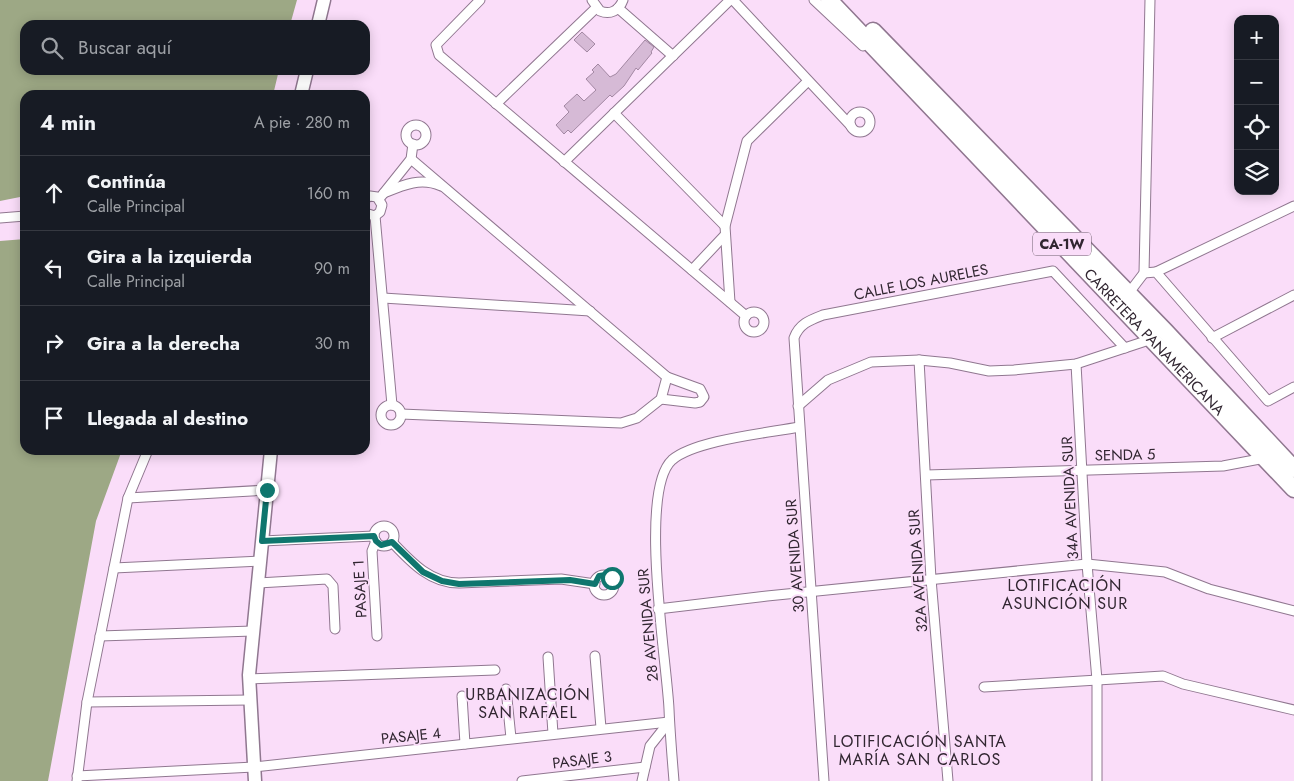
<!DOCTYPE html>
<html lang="es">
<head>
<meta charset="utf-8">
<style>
	:root { --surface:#171b24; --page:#242831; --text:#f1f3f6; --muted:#9ea1a6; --line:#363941 }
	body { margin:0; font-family:Jost,sans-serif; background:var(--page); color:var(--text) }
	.controls { position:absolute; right:15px; top:15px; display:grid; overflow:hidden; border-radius:10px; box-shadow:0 2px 12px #0003 }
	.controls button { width:45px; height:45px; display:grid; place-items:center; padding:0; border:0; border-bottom:1px solid var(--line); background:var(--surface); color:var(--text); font:25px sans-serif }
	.stop { position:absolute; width:15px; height:15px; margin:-11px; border:4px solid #0f766e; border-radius:50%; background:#fff }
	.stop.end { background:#0f766e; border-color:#fff; box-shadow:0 1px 5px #0008 }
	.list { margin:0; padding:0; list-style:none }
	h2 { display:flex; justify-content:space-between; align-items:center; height:65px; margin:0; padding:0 20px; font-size:21px }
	h2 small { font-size:16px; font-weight:400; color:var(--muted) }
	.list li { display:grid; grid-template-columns:32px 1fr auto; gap:15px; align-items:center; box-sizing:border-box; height:75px; padding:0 20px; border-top:1px solid var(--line) }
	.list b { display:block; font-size:19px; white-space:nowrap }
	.list p { margin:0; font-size:16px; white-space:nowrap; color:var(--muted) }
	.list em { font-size:16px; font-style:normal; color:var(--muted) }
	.icon { flex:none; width:28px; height:28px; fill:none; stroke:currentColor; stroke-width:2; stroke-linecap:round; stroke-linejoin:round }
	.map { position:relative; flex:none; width:1294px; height:781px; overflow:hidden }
	.search { position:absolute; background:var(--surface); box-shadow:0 2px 12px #0003; left:20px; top:20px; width:350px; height:55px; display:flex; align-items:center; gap:12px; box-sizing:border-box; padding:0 18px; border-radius:15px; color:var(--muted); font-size:19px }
	.panel { position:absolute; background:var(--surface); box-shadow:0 2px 12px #0003; left:20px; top:90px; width:350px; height:365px; border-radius:15px }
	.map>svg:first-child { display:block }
</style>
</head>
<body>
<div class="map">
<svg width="1294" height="781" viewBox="0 0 1294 781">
	<rect width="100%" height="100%" fill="#faddf9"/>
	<g fill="#9da885">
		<path d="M0,0H297L290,25H25V70H279L273,95H25V196L0,201Z"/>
		<path d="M25,239V450H122L96,521L48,781H0V241Z"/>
	</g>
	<g fill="#d6bad6" stroke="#a388a3">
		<path d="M582,32L595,44L587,52L574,40Z"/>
		<path d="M645,40L654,47L651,52L652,53L638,70L636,68L624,86L612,97L610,95L571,133L568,130L564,134L556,125L569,112L564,106L577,94L584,101L596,90L586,79L594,72L592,70L598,64L610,77L616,74Z"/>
	</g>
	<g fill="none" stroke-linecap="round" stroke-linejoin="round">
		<g stroke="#907790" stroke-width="11">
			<g id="street">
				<path d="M480,0L436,45L439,55L746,316"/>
				<path d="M592,0L600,11C610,15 619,11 623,0"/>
				<path d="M733,0L851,126"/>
				<path d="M814,0L863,46"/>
				<path d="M618,8L673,56"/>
				<path d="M496,104L596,8"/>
				<circle cx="860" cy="122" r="10"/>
				<path d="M614,113L725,226"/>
				<circle cx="416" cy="135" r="10"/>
				<path d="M564,162L730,0"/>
				<path d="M384,193C403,185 421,177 441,186"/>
				<path d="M365,199L370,196L377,197L382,205L380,212L375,216L365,213"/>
				<path d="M379,199L411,159L413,144"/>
				<path d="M375,216L392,405"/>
				<path d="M0,218L25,216"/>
				<path d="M692,270L724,236"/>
				<path d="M1156,272L1294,206"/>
				<path d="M1144,273L1156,272L1268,401L1294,387"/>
				<path d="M1128,294L1144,273L1150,0"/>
				<path d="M383,298L590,311"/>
				<path d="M730,302L725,226L747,141L808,81"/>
				<circle cx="754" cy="322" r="10"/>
				<path d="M1212,338L1294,295"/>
				<path d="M919,360L931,579L948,781"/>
				<path d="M1076,364L1087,564L1097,680V781"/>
				<path d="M661,399L695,403L700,402L704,397L700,389L667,377"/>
				<circle cx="391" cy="415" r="10"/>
				<path d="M798,406L828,380L871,362L919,360L950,363L989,371L1014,370L1076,364L1152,339"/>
				<path d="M401,414L621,423L637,418L661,399L667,377L411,159"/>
				<path d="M926,475L1223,466L1265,458"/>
				<path d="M128,498L267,490"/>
				<circle cx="384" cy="536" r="10"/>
				<path d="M262,541L374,536"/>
				<path d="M376,541L372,551L377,636"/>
				<path d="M392,542C411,562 430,583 459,583L561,579L595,584"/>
				<path d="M114,568L260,561"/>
				<circle cx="604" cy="585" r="10"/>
				<path d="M258,583L327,579L333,586L335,629"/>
				<path d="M658,609L767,596L1087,564L1165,572L1209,589L1294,611"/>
				<path d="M100,636L253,631"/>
				<path d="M595,656L601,728"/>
				<path d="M548,657L553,734"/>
				<path d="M249,679L495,670"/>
				<path d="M984,687L1163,676L1183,684L1294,710"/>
				<path d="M506,689L511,738"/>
				<path d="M462,696L465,744"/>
				<path d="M87,702L250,700"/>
				<path d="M77,776L254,767L669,722"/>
				<path d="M77,781L87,702L128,498L148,450"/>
				<path d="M522,781L645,767"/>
				<path d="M642,781L650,746L669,722"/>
				<path d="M674,781C672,757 670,733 669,709C667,663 638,491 672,460C695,440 768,433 799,427"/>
				<path d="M824,781L794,338C799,324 810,320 823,315L1053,271L1125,348"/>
			</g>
		</g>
		<g stroke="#907790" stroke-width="15">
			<g id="secondary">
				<path d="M318,25L324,0"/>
				<path d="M301,95L307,70"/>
				<path d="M255,781L249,675L271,450"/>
			</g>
		</g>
		<g stroke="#907790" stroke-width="19">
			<g id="highway">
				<path id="s1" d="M829,0L1294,489"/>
				<path d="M873,31L1165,331L1294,469"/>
			</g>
		</g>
		<use href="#street" stroke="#fff" stroke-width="9"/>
		<use href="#secondary" stroke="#fff" stroke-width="12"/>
		<use href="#highway" stroke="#fff" stroke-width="16"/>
	</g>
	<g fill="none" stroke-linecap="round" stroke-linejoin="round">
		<path stroke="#0f766e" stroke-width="6" d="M267,490L262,541L374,536L376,541L381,545L392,542L423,572L442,581L459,584L570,580L595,584L599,576L606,575L612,578"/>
	</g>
	<g text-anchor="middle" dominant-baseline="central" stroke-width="4" stroke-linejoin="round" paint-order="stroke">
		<rect fill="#faddf9" stroke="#6d5d6d" stroke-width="1" x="1033" y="232.5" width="58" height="23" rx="4"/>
		<g font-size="14" font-weight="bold" fill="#312631">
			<text x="1062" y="244">CA-1W</text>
		</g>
		<g font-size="15" fill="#312631" stroke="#faddf9">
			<text transform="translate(921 282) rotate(-11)">CALLE LOS AURELES</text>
			<text stroke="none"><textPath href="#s1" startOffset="472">CARRETERA PANAMERICANA</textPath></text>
			<text transform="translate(1125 455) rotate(-1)">SENDA 5</text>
			<text transform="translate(1070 498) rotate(-93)">34A AVENIDA SUR</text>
			<text transform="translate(795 556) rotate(-94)">30 AVENIDA SUR</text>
			<text transform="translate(918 571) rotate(-94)">32A AVENIDA SUR</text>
			<text transform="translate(360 589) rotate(-93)">PASAJE 1</text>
			<text transform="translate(648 625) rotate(-95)">28 AVENIDA SUR</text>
			<text transform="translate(411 736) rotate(-6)">PASAJE 4</text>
			<text transform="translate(582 760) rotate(-7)">PASAJE 3</text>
		</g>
		<g font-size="16" letter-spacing="1" fill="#312631" stroke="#faddf9">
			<text x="1065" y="585">LOTIFICACIÓN<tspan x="1065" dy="18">ASUNCIÓN SUR</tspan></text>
			<text x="528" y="694">URBANIZACIÓN<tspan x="528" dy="18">SAN RAFAEL</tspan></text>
			<text x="920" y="741">LOTIFICACIÓN SANTA<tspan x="920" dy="18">MARÍA SAN CARLOS</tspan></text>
		</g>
	</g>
</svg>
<div class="controls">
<button>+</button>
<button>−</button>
<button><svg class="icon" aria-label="locate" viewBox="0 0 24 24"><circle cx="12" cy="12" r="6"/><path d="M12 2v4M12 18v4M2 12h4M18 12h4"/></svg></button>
<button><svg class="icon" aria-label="layers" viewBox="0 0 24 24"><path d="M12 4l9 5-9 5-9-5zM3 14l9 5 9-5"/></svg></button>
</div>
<div class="stop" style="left:612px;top:578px"></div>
<div class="stop end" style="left:267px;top:490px"></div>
<div class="search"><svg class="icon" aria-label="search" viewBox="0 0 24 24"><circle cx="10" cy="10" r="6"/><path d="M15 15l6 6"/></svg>Buscar aquí</div>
<section class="panel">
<h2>4 min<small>A pie · 280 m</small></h2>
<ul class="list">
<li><svg class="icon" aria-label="ahead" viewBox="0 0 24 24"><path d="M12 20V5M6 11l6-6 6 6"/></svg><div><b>Continúa</b><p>Calle Principal</p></div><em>160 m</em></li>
<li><svg class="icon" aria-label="left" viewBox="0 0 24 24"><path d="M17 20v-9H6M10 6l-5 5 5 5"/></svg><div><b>Gira a la izquierda</b><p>Calle Principal</p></div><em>90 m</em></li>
<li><svg class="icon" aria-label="right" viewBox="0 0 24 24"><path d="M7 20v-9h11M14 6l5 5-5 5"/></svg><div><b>Gira a la derecha</b></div><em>30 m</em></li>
<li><svg class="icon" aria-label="arrive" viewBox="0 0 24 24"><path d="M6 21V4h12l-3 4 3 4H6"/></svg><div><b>Llegada al destino</b></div></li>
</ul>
</section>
</div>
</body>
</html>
